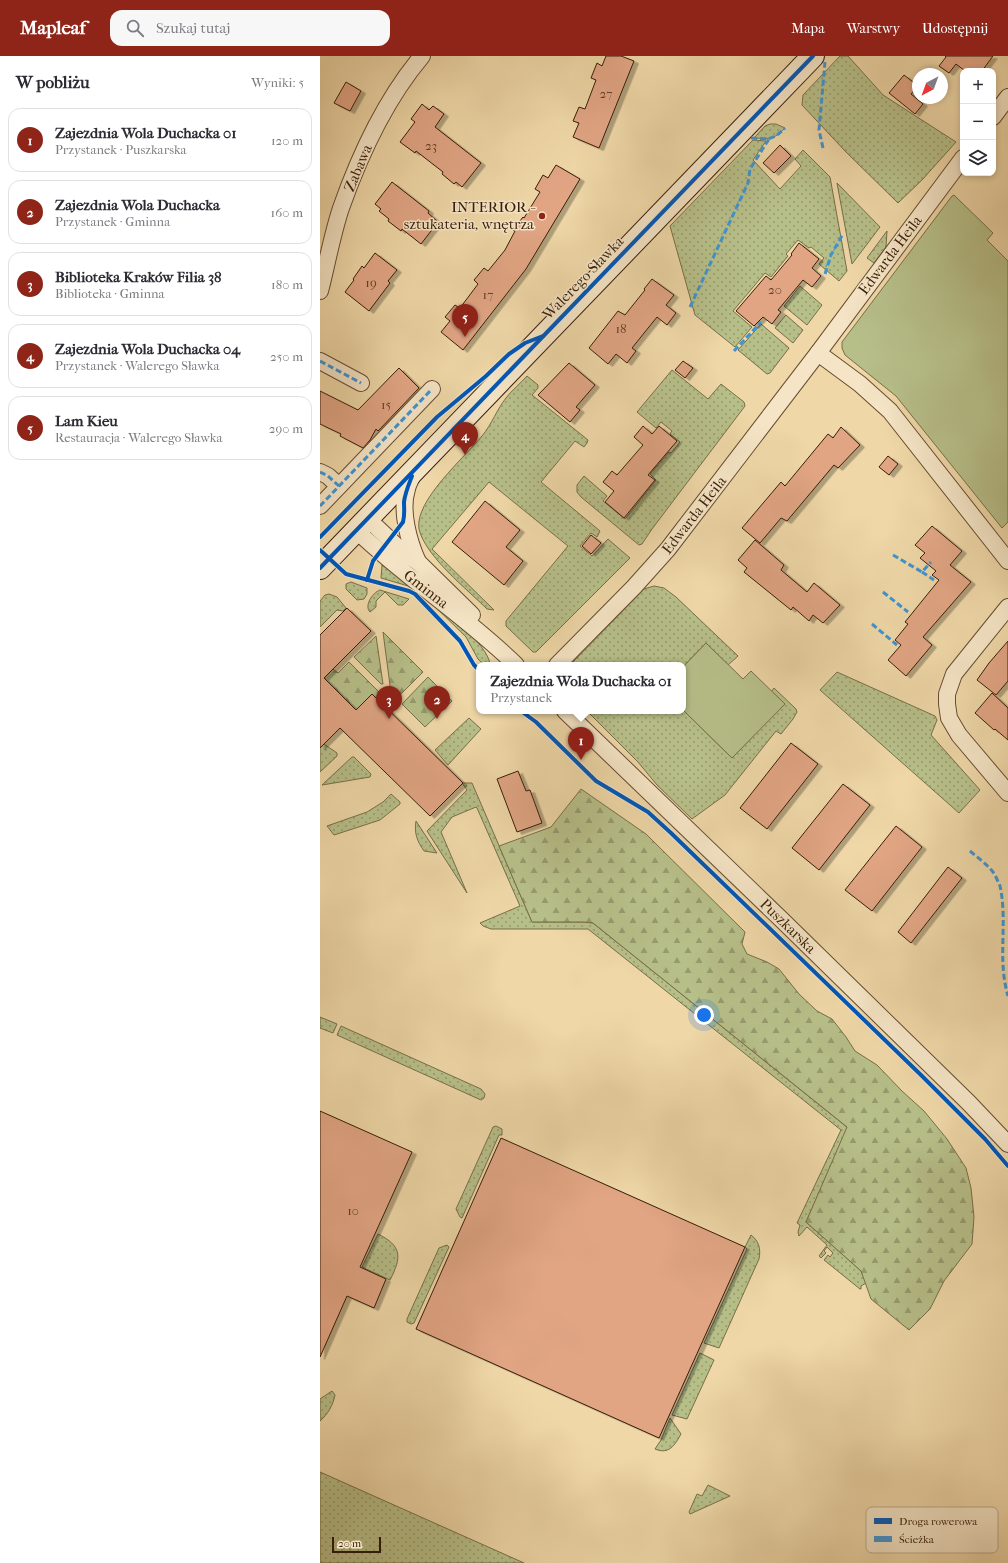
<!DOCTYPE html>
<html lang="pl">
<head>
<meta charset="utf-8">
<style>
	:root { --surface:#fff; --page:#f7f7f7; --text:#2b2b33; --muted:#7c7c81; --line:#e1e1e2; --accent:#8f2418 }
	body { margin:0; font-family:"IM FELL French Canon",serif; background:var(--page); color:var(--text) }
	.controls { position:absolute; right:12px; top:12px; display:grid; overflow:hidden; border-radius:8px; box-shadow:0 2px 6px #0003 }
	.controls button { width:36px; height:36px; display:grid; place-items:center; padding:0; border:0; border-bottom:1px solid var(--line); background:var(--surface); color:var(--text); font:20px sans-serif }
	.compass { position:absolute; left:592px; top:12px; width:36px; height:36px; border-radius:50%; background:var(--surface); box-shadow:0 2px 6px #0003; rotate:221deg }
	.scale { position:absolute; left:12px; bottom:10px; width:49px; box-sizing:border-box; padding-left:4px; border:2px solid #381e09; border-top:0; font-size:11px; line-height:14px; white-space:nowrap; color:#381e09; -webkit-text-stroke:3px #f5e5c6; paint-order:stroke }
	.you { position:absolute; left:384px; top:959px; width:14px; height:14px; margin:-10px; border:3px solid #fff; border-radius:50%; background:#1a73e8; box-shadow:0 0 0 6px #1a73e833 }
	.badge { display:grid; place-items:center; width:26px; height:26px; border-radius:50%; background:var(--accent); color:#fff; font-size:13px; font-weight:700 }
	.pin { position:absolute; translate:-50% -33px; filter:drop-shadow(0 1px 2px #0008) }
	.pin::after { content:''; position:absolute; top:21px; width:14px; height:12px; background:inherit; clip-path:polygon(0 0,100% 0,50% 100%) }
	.popup { position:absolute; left:156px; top:606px; width:210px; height:52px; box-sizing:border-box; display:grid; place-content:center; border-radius:8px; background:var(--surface); filter:drop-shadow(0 1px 3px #0005); font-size:13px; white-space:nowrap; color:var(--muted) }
	.popup b { font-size:15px; color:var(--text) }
	.popup::after { content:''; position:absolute; left:50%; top:100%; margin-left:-8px; border:8px solid transparent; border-top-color:var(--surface) }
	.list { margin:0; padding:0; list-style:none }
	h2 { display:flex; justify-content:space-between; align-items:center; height:52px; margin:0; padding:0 16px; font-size:17px }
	h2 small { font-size:13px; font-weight:400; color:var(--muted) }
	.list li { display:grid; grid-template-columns:26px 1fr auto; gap:12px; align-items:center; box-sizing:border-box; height:64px; margin:0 8px 8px; padding:0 8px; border:1px solid var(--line); border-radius:12px }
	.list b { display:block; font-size:15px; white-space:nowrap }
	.list p { margin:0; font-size:13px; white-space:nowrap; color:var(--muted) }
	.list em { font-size:13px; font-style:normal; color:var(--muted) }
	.icon { flex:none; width:22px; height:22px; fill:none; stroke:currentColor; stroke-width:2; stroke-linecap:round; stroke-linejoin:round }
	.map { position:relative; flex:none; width:688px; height:1507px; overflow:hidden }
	header { display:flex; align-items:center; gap:24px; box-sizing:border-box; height:56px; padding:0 20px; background:var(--accent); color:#fff }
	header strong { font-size:19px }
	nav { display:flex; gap:22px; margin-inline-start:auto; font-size:14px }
	.search { width:280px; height:36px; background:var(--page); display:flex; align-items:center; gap:10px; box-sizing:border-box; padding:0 14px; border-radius:12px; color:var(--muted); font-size:15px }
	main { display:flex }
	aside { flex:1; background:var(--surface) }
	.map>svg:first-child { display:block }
</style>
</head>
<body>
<header>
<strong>Mapleaf</strong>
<div class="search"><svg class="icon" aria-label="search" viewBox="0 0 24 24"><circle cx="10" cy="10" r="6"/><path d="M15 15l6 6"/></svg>Szukaj tutaj</div>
<nav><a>Mapa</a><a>Warstwy</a><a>Udostępnij</a></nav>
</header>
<main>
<aside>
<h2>W pobliżu<small>Wyniki: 5</small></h2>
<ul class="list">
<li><span class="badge">1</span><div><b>Zajezdnia Wola Duchacka 01</b><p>Przystanek · Puszkarska</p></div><em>120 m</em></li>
<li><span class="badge">2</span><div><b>Zajezdnia Wola Duchacka</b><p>Przystanek · Gminna</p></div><em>160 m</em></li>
<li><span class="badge">3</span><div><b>Biblioteka Kraków Filia 38</b><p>Biblioteka · Gminna</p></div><em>180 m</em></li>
<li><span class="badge">4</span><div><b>Zajezdnia Wola Duchacka 04</b><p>Przystanek · Walerego Sławka</p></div><em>250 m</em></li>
<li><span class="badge">5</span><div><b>Lam Kieu</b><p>Restauracja · Walerego Sławka</p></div><em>290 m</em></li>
</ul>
</aside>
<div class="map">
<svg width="688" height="1507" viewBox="0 0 688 1507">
	<defs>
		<pattern id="grass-dots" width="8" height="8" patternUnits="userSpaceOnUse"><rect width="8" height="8" fill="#b7bf89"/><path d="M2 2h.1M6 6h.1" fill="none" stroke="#969b6e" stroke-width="1.8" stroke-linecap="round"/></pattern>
		<pattern id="forest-firs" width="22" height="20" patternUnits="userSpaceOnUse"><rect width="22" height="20" fill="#b7bf89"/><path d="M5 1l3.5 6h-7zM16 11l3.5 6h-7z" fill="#969b6e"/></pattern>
		<filter id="shadow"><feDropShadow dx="4.5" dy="2.5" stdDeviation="0" flood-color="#0004"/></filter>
	</defs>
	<rect width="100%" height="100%" fill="#efd7a7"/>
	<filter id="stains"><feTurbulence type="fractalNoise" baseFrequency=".005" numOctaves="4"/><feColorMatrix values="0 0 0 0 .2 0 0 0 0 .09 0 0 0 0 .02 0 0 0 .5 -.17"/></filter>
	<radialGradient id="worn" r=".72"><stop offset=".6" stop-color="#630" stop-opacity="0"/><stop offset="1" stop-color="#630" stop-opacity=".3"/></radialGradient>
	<g fill="url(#grass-dots)" stroke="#786e49">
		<path d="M520,0H528L563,39L636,86L602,124L578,147L526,96L482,49L483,39Z"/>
		<path d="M450,68H456L465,72C453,84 450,83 434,82L445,70Z"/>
		<path d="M433,84L446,85L433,104L460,133L481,110L475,103L483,94L510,121L527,215L519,225L499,208L504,202L491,191L489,192L478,184L466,198L468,200L451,221L445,217L413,255L432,271L415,291L375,259L350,170Z"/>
		<path d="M517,127L560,171L532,208Z"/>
		<path d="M567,175L566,191L554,207L547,202Z"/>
		<path d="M480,230L502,249L487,269L464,250Z"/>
		<path d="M466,259L483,274L473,287L455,272Z"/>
		<path d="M441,268L469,292L450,317L447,318L418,294Z"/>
		<path d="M352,314L388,343L401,328L424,346L425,350L332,473L322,488L319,489L261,441L257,436V429L264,420L287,440L283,445L305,463L336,424L330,418L349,396L351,397L360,386L350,378L352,375L341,366L336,372L317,356Z"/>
		<path d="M207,320L218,329V332L212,339L268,384L267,387L264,391L255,385L221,426L280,475L277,481L271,477L260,490L272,500L288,483L310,502L216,596H213L186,570V565L248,490L169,426L112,493L174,554L167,553C148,534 105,500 99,473C94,445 145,401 162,380C172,368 177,353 186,342C192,334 201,327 207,320Z"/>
		<path d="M62,509L95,532L61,522Z"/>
		<path d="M31,526L47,532V538L44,543L37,544L26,533V528Z"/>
		<path d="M334,530L344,532L356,541L418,600L408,609L386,587L363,611V609H250L324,533Z"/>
		<path d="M60,534L89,543L83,549H78L65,536L56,545V551L50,556C44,550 52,537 60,534Z"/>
		<path d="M98,534C115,548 169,587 170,609H164L158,603L146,581Z"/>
		<path d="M9,538L17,541L26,552L23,555L17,554L0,571V545L5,539Z"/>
		<path d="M517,616L615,660L617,664L611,679L660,734L639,757L500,634Z"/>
		<path d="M454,632L476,653L477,656L473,663L461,678L456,675L405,739L372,763L337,729L318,706L267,655L363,654L412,702L464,648L451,636Z"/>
		<path d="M149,662L161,673L128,709L115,694Z"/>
		<path d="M4,688L17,697V700L0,716V692Z"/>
		<path d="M32,701H34L51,718L50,721L2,729Z"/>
		<path d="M142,727H152L212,866H264L273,867L528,1072L486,1166L541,1215L546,1227L541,1230V1233H540L504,1204L508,1199L510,1201L513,1197L507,1191L504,1195L506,1197L501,1202L499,1200L507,1189L487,1171L479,1180L478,1176L480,1169L477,1167L521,1074L268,873H171L163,870L160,867L200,850L157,752L156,751L132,761L121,776L147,837L107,775L147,734Z"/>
		<path d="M71,738L80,746V748L60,764L14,779L7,770L47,756L63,746Z"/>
		<path d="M96,765L117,797L104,795C97,785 94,777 96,765Z"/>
		<path d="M0,961L17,968L13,977L0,972Z"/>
		<path d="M21,970L161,1033L165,1038L164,1042L161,1044L17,979Z"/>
		<path d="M176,1070L182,1073V1079H179L142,1162L140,1161L136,1153L173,1071Z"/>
		<path d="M58,1178C82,1190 82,1201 70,1224L42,1211Z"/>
		<path d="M431,1179C439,1185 441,1193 439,1203L399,1292L384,1287L427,1193L425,1191Z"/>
		<path d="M127,1189L129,1191L94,1267L91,1268L87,1266V1263L119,1192Z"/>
		<path d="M380,1297L394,1304L367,1363L352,1359Z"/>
		<path d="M12,1335L15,1339C13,1349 8,1358 0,1365V1343Z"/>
		<path d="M350,1362L361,1378C355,1389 349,1399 335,1393L341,1384Z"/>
		<path d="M0,1416L204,1507H0Z"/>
		<path d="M388,1429L410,1440L370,1458L369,1456L377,1438L382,1440Z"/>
	</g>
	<g fill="url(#forest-firs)" stroke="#786e49">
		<path d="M63,576L103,616L76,643L71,637Z"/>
		<path d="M56,580L63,628H61L34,601Z"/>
		<path d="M29,606L68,645L63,650L36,654L4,622L13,613L18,617Z"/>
		<path d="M108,621L132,645L105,671L82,648Z"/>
		<path d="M261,733L326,778L425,876L422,888L427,898L447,906L459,913L479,938L497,955L512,963L526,981L535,995L557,1009L582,1035L604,1055L627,1083L646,1112L651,1132L654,1161L652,1188L624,1225L610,1253L589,1274L551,1243L541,1215L486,1166L527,1071L273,867L264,866H212L179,790L231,771Z"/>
	</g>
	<g fill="#b7bf89" stroke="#786e49">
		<path d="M634,139L673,177L667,184L688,205V466L682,472L576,340L525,299L522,292V286L632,140Z"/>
		<path d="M386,587L423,623L431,615L465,648L412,702L363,654V611Z"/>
	</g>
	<g fill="#e1a584" stroke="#381e09" filter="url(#shadow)">
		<path d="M286,0H301L314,5L279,92L253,81L259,67L253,65L259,51L265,53L276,24L271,22L277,7L282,10Z"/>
		<path d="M625,0H673L662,15H645L636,8L629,17L619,10L626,1Z"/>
		<path d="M584,19L598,30L591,38L603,48L595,58L569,37Z"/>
		<path d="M26,26L41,35L30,55L14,47Z"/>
		<path d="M102,48L109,54L113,50L124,58L115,71L161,107L142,131L136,126L134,128L122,118L123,116L96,95L95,97L80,86L95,66L91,63Z"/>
		<path d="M460,89L471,100L454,117L443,107Z"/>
		<path d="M236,109L260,123L206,213L143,294L121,276L130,265L125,261L135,249L140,252L158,228L154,224L164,212L168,215L185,194L195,175L193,174L203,161L204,162L220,136L215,133L223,119L228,122Z"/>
		<path d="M72,126L109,155L108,157L118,166L101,188L82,173L81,175L68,165L69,163L59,155L61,153L55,148Z"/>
		<path d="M479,187L499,203L492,212L501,220L492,231L483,224L458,254L461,256L452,268L443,261L434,270L416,255L446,220L451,224L472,199L471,198Z"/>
		<path d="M55,197L77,214L68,225L70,227L49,255L25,236L34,224L33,223L42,210L44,212Z"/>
		<path d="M332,223L354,239L346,249L356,257L347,269L337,261L312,292L316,295L307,307L296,298L288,308L269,292L298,255L305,259L325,234L324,233Z"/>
		<path d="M363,305L373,312L365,322L355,314Z"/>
		<path d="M249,307L275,329L256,351L260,354L250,366L218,339Z"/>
		<path d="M79,312L99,332L58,375L56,373L50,384L43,392L20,380L21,378L0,368V335L38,354Z"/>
		<path d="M323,370L332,378L339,370L357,385L328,419L335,424L304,462L285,446L294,435L283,426L292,415L297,419L323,389L314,381Z"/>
		<path d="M521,371L540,389L518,412L514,409L467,465L461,462L440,487L422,472L461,426L465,430L508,378L513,382Z"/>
		<path d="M568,400L578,408L569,419L559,411Z"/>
		<path d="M165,445L200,474L186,491L203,505L184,529L132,486Z"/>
		<path d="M612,470L642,495L630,509L651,526L603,581L612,589L586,620L568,604L581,589L575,584L588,568L585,566L619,524L612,519L616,515L600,502L605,497L595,489Z"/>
		<path d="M271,479L281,487L271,498L262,490Z"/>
		<path d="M435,484L464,509L461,514L487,536L494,527L520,549L503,567L493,559L489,565L473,551L471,554L424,516L427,512L418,504Z"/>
		<path d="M27,552L51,575L4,622L36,654L52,638L143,727L110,760L20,672L0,692V579Z"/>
		<path d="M688,585V625L676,639L657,624L669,607Z"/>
		<path d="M672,637L688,652V684L675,673L674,674L655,657Z"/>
		<path d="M471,687L498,708L447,773L420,752Z"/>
		<path d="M198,715L206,735L210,734L222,767L197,776L177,723Z"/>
		<path d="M523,728L550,749L499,814L472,792Z"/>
		<path d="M576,770L602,791L552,855L525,834Z"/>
		<path d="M628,811L642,822L591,887L578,876Z"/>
		<path d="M0,1055L92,1096L40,1211L66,1223L54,1252L27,1240L0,1301Z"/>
		<path d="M181,1082L425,1191L339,1382L96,1273Z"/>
	</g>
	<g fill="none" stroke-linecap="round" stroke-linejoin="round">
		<g stroke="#664c30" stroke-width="18">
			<g id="street">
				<path d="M673,61L688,41"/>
				<path d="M0,235C7,208 12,179 21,152C40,98 65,44 102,0"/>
				<path d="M498,297L540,328L570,355L688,505"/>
				<path d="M0,305L41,327"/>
				<path d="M0,416L8,420L19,430"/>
				<path d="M93,419C91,423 88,428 87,433C80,455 89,486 98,506"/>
				<path d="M0,450L112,333"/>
				<path d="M48,463L84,497L98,506L152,559"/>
				<path d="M37,475C87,523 146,560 196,609"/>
				<path d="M688,551L634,618L627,638V648L629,662L639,679L688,737"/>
				<path d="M237,609L314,531L348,493L498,297L643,102"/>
				<path d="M245,655L463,865L649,1047L688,1088"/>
			</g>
		</g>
		<g stroke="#381e09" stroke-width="24">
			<path id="secondary" d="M0,512L493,0"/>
		</g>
		<use href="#street" stroke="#f5e5c6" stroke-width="16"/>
		<use href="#secondary" stroke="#f5e5c6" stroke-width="22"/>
		<g stroke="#3e94d2" stroke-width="3" stroke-dasharray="6 3" stroke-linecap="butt">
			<path d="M431,82C449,83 452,85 465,72"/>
			<path d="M503,92L499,74L505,6"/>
			<path d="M505,218L511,199L523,178"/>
			<path d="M370,251L428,127L430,113L449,83"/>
			<path d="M414,295L441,266"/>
			<path d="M0,305L41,327"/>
			<path d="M0,416L8,420L19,430"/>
			<path d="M0,450L112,333"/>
			<path d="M573,499L602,516L611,506"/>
			<path d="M602,516L614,524"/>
			<path d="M563,536L588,556"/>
			<path d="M552,568L577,589"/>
			<path d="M650,795C658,802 667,808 673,816C676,820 678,826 680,830C688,866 677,903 688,940"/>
		</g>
		<g stroke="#f5e5c6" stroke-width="6">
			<g id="cycleway">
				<path d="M0,481L117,361L166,320L189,298L205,287L223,280"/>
				<path d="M0,494L26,518L89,535L95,538L140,585L154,609L159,614"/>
				<path d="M0,512L493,0"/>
				<path d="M47,524L53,505L83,466C85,458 84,454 84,446C85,437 89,428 92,420"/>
				<path d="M201,655L216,666L276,725L328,756L351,777L601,1019L665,1083L688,1110"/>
			</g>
		</g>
		<use href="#cycleway" stroke="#0057b8" stroke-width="4"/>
	</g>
	<circle fill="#8f2418" stroke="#f5e5c6" stroke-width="1.5" cx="222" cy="160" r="4"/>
	<g text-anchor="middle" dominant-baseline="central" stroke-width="3" stroke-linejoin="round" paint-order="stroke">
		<g font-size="13" fill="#624028">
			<text x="286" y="37">27</text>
			<text x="111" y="89">23</text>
			<text x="51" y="226">19</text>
			<text x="455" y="233">20</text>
			<text x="168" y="238">17</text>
			<text x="301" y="272">18</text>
			<text x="66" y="348">15</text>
			<text x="33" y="1154">10</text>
		</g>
		<g font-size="15" fill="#381e09" stroke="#f5e5c6">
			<text transform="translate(38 112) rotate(-67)">Zabawa</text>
			<text transform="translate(570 199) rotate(-53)">Edwarda Heila</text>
			<text transform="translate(263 222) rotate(-46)">Walerego Sławka</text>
			<text transform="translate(374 459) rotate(-52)">Edwarda Heila</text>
			<text transform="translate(106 533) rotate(38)">Gminna</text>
			<text transform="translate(468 870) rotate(44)">Puszkarska</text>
		</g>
		<g font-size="15" fill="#381e09" stroke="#f5e5c6" text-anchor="end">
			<text x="214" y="151">INTERIOR -<tspan x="214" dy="17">sztukateria, wnętrza</tspan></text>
		</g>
	</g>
	<rect x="546" y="1451" width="132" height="46" rx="6" fill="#f5e5c6" stroke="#bca98d" stroke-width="1"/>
	<rect x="554" y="1462" width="18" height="6" fill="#0057b8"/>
	<rect x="554" y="1480" width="18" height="6" fill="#3e94d2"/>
	<g font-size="11" fill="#381e09">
		<text x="579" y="1469">Droga rowerowa</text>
		<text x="579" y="1487">Ścieżka</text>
	</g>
	<rect width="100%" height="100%" filter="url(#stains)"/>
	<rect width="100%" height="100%" fill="url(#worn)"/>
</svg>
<div class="controls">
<button>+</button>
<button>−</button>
<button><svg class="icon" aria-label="layers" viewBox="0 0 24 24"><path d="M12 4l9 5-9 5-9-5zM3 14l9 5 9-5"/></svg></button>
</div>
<svg class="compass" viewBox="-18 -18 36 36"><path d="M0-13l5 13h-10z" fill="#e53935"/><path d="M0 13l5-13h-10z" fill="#7c7c81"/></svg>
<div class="scale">20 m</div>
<div class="you"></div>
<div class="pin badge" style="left:261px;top:704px">1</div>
<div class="popup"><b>Zajezdnia Wola Duchacka 01</b>Przystanek</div>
<div class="pin badge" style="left:117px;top:663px">2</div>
<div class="pin badge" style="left:69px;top:663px">3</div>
<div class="pin badge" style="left:145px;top:399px">4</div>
<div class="pin badge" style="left:145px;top:281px">5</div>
</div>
</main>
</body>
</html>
